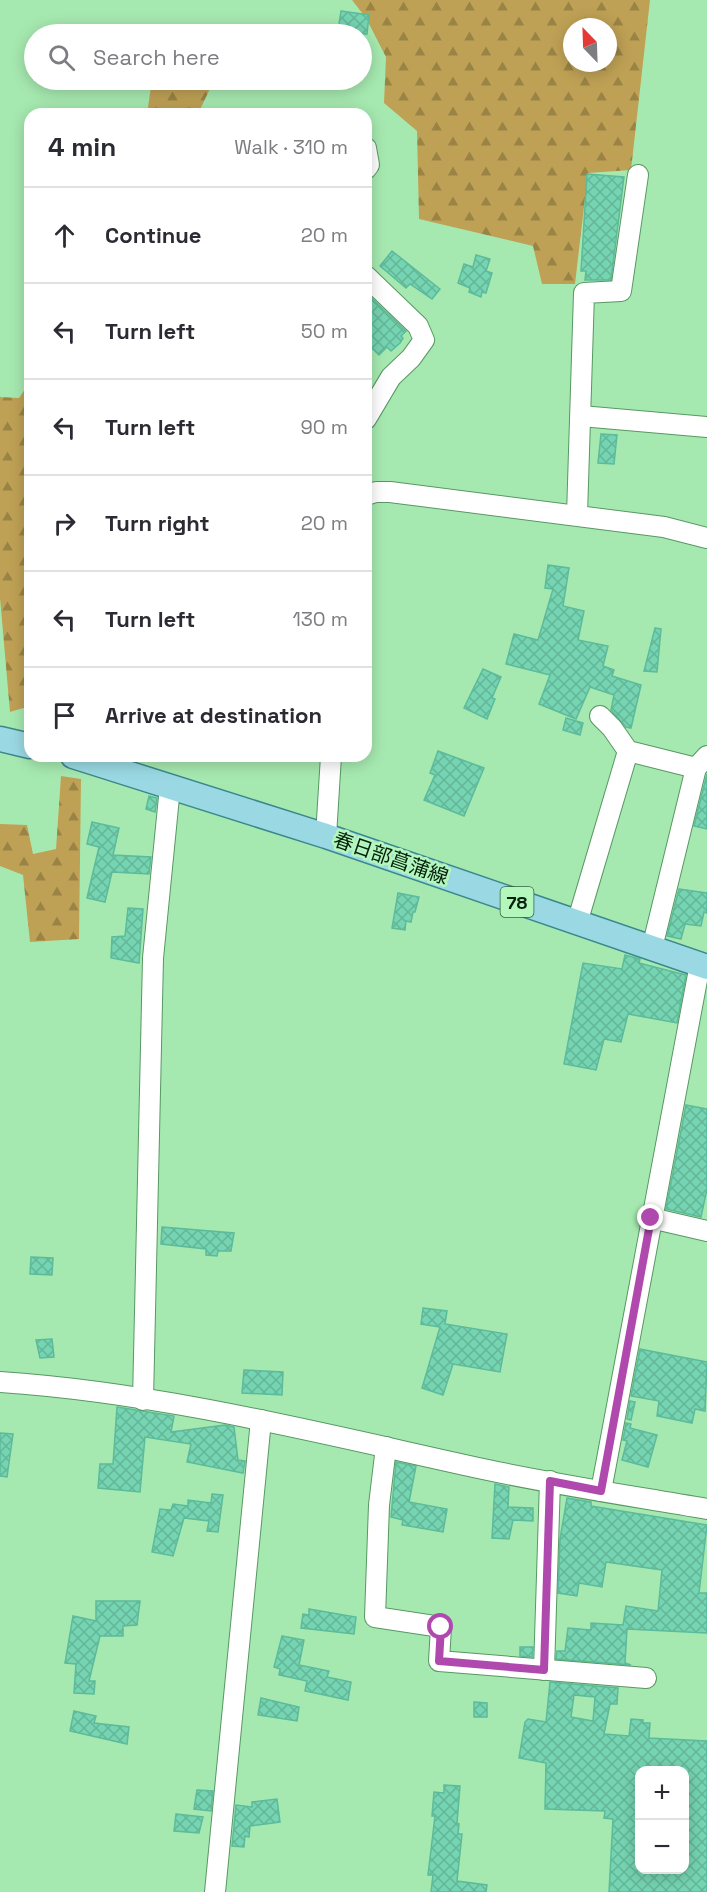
<!DOCTYPE html>
<html lang="en">
<head>
<meta charset="utf-8">
<style>
	:root { --surface:#fff; --page:#f7f7f7; --text:#2b2b33; --muted:#7c7c81; --line:#e1e1e2 }
	body { margin:0; font-family:"Space Grotesk","Noto Sans JP",sans-serif; background:var(--page); color:var(--text) }
	.controls { position:absolute; right:18px; bottom:18px; display:grid; overflow:hidden; border-radius:12px; box-shadow:0 3px 15px #0003 }
	.controls button { width:54px; height:54px; display:grid; place-items:center; padding:0; border:0; border-bottom:2px solid var(--line); background:var(--surface); color:var(--text); font:30px sans-serif }
	.compass { position:absolute; left:563px; top:18px; width:54px; height:54px; border-radius:50%; background:var(--surface); box-shadow:0 3px 15px #0003; rotate:337deg }
	.stop { position:absolute; width:18px; height:18px; margin:-14px; border:4px solid #b049ad; border-radius:50%; background:#fff }
	.stop.end { background:#b049ad; border-color:#fff; box-shadow:0 2px 6px #0008 }
	.list { margin:0; padding:0; list-style:none }
	h2 { display:flex; justify-content:space-between; align-items:center; height:78px; margin:0; padding:0 24px; font-size:26px }
	h2 small { font-size:20px; font-weight:400; color:var(--muted) }
	.list li { display:grid; grid-template-columns:39px 1fr auto; gap:18px; align-items:center; box-sizing:border-box; height:96px; padding:0 24px; border-top:2px solid var(--line) }
	.list b { display:block; font-size:22px; white-space:nowrap }
	.list em { font-size:20px; font-style:normal; color:var(--muted) }
	.icon { flex:none; width:33px; height:33px; fill:none; stroke:currentColor; stroke-width:2; stroke-linecap:round; stroke-linejoin:round }
	.map { position:relative; flex:none; width:707px; height:1892px; overflow:hidden }
	.search { position:absolute; background:var(--surface); box-shadow:0 3px 15px #0003; left:24px; top:24px; width:348px; height:66px; display:flex; align-items:center; gap:15px; box-sizing:border-box; padding:0 21px; border-radius:33px; color:var(--muted); font-size:22px }
	.panel { position:absolute; background:var(--surface); box-shadow:0 3px 15px #0003; left:24px; top:108px; width:348px; height:654px; border-radius:18px }
	.map>svg:first-child { display:block }
</style>
</head>
<body>
<div class="map">
<svg width="707" height="1892" viewBox="0 0 707 1892">
	<defs>
		<pattern id="forest-firs" width="22" height="20" patternUnits="userSpaceOnUse" patternTransform="scale(1.5)"><rect width="22" height="20" fill="#bfa155"/><path d="M5 1l3.5 6h-7zM16 11l3.5 6h-7z" fill="#998345"/></pattern>
		<pattern id="building-cross-hatch" width="8" height="8" patternUnits="userSpaceOnUse" patternTransform="scale(1.5)"><rect width="8" height="8" fill="#75d4b2"/><path d="M0 0l8 8M0 8l8-8" fill="none" stroke="#64b698"/></pattern>
	</defs>
	<rect width="100%" height="100%" fill="#a6e9b0"/>
	<g fill="url(#forest-firs)" fill-rule="evenodd">
		<path d="M352,0H650L631,170L588,173L575,284H542L533,246L419,219L417,131L384,103L386,57L366,18ZM572,27H608V63H572Z"/>
		<path d="M159,25L203,34H158Z"/>
		<path d="M152,80H214L198,114H147Z"/>
		<path d="M30,382V706L10,712L0,598V397L19,398Z"/>
		<path d="M61,776L81,779L79,939L30,942L23,875L0,866V824L27,825L33,854L56,849Z"/>
	</g>
	<g fill="url(#building-cross-hatch)" stroke="#5bbb9a" stroke-width="1.5" fill-rule="evenodd">
		<path d="M341,11L369,15L367,34H351V32L338,31Z"/>
		<path d="M587,174L624,177L611,280H585L586,271H581Z"/>
		<path d="M392,251L440,289L432,299L410,284L406,288L380,266Z"/>
		<path d="M476,255L490,259L486,271L492,273L486,293L482,292L481,297L469,292L470,288L458,283L464,264L473,267Z"/>
		<path d="M366,293L406,331L401,336L403,338L400,343L391,351L387,347L379,355L366,342Z"/>
		<path d="M601,434L617,435L614,464L598,463Z"/>
		<path d="M548,565L569,568L563,606L584,611L578,640L608,646L603,666L614,670L612,676L641,685L631,728L626,727L611,710L614,695L590,687L576,719L539,704L550,675L506,664L514,634L538,640L553,589L545,588Z"/>
		<path d="M655,628L661,629L657,672L644,671Z"/>
		<path d="M483,669L501,677L492,698L495,699L487,719L464,708Z"/>
		<path d="M566,718L583,723L580,735L563,730Z"/>
		<path d="M438,751L484,768L464,816L424,800L435,775L430,773Z"/>
		<path d="M707,774V829L694,826Z"/>
		<path d="M149,796L157,798L155,812L146,809Z"/>
		<path d="M92,822L119,828L113,855L151,857L149,874L112,872L105,902L87,898L99,847L87,844Z"/>
		<path d="M679,889L707,893V913L704,912L701,926L685,924L681,939L667,936Z"/>
		<path d="M398,893L419,897L415,912H413L411,922L406,921L405,930L392,928Z"/>
		<path d="M128,908L143,909L139,963L111,958L112,937L125,936Z"/>
		<path d="M625,955L640,959L639,963L686,975L677,1023L628,1014L621,1042L604,1039L596,1070L564,1064L583,963L622,969Z"/>
		<path d="M686,1105L707,1109V1189L701,1217L666,1209Z"/>
		<path d="M162,1227L234,1233L231,1251H218L217,1256L206,1255V1249L161,1244Z"/>
		<path d="M31,1257L53,1258L52,1275L30,1274Z"/>
		<path d="M423,1308L447,1311L445,1324L507,1334L500,1372L453,1364L443,1395L422,1388L440,1327L421,1324Z"/>
		<path d="M52,1339L54,1357L40,1358L36,1340Z"/>
		<path d="M640,1349L707,1362L705,1411L695,1409L692,1423L657,1416L659,1401L631,1396Z"/>
		<path d="M244,1370L283,1372L282,1395L242,1393Z"/>
		<path d="M630,1401L635,1402L631,1420L627,1419Z"/>
		<path d="M117,1407L174,1416L171,1432L225,1425L234,1427L238,1460L245,1461L243,1473L187,1462L191,1444L145,1437L140,1492L98,1488L100,1464H113Z"/>
		<path d="M626,1423L631,1424L630,1428L657,1435L648,1467L622,1460L627,1441L623,1440Z"/>
		<path d="M0,1433L13,1434L7,1477L0,1476Z"/>
		<path d="M396,1462L416,1466L409,1502L447,1509L443,1532L402,1525L403,1520L391,1517Z"/>
		<path d="M495,1484L509,1487L508,1507L533,1508V1521L513,1520L509,1539L492,1538Z"/>
		<path d="M212,1494L223,1495L218,1532L207,1531L209,1521L184,1518L173,1556L152,1552L160,1509L171,1510L173,1504L188,1506V1500L211,1503Z"/>
		<path d="M567,1498L591,1502V1506L707,1525L699,1593H707V1633L627,1629L625,1663L631,1665L556,1659L557,1651H565L568,1628L591,1630V1623L623,1625L626,1606L658,1611L662,1570L606,1562L602,1587L579,1583L577,1596L558,1593L560,1539Z"/>
		<path d="M96,1601H140L137,1625L123,1626V1636H100L89,1681H95L94,1694L74,1693L76,1664L65,1663L73,1616L96,1621Z"/>
		<path d="M309,1609L356,1617L354,1634L301,1628L303,1614L309,1615Z"/>
		<path d="M282,1636L304,1640L299,1665L329,1671L327,1677L351,1682L348,1700L305,1691L307,1681L279,1675L280,1669L274,1667Z"/>
		<path d="M520,1647H533L532,1657L520,1656Z"/>
		<path d="M550,1682L618,1688L617,1704H610L604,1734L629,1736L631,1719L643,1720V1723H650L649,1738L707,1741V1892H609L613,1819L604,1818L605,1811L545,1809L546,1763L519,1758L525,1722L528,1719L546,1722ZM574,1695L595,1697L593,1721L571,1717ZM639,1770H684V1869H639Z"/>
		<path d="M261,1698L299,1707L297,1721L258,1715Z"/>
		<path d="M474,1702L487,1703V1717H474Z"/>
		<path d="M74,1711L96,1716L94,1723L129,1727L127,1744L70,1731Z"/>
		<path d="M444,1785L460,1786L457,1823L459,1824L458,1834H462L457,1881L487,1885L486,1892H431L433,1875H428L435,1816H432L434,1792L444,1793Z"/>
		<path d="M197,1790L213,1791L211,1811L194,1809Z"/>
		<path d="M277,1799L280,1822L250,1826L249,1837L245,1836L244,1847L232,1846L236,1805L252,1807V1802Z"/>
		<path d="M176,1814L203,1817L199,1833L174,1831Z"/>
	</g>
	<g fill="none" stroke-linecap="round" stroke-linejoin="round">
		<g stroke="#579863" stroke-width="22">
			<g id="minor">
				<path d="M366,148L369,165L366,169"/>
				<path d="M366,276L418,326L424,340L411,358L391,377L366,419"/>
				<path d="M581,416L707,427"/>
				<path d="M366,495L376,492H390L664,527L707,538"/>
				<path d="M577,515L584,293L621,291L638,175"/>
				<path d="M628,751L696,768"/>
				<path d="M326,836L331,756"/>
				<path d="M577,923L628,751L612,728L600,716"/>
				<path d="M652,948L696,768L707,756"/>
				<path d="M651,1218L707,1231"/>
				<path d="M0,1382C164,1393 323,1434 483,1469C557,1485 632,1496 707,1509"/>
				<path d="M143,1400L153,958L170,787"/>
				<path d="M386,1447L379,1505L375,1617L441,1627L439,1661L646,1678"/>
				<path d="M601,1491L700,964"/>
				<path d="M544,1670L550,1481"/>
				<path d="M215,1892L261,1420"/>
			</g>
		</g>
		<g stroke="#3a888b" stroke-width="27">
			<g id="major">
				<path d="M0,739L30,746"/>
				<path d="M73,756L326,836L707,967"/>
			</g>
		</g>
		<use href="#minor" stroke="#fff" stroke-width="20"/>
		<use href="#major" stroke="#9ad9e3" stroke-width="24"/>
	</g>
	<g fill="none" stroke-linecap="round" stroke-linejoin="round">
		<path stroke="#b049ad" stroke-width="8" d="M441,1627L439,1661L544,1670L550,1481L601,1491L651,1218"/>
	</g>
	<g text-anchor="middle" dominant-baseline="central" stroke-width="5" stroke-linejoin="round" paint-order="stroke">
		<rect fill="#b3f7bd" stroke="#396041" stroke-width="1.5" x="500.5" y="887" width="33" height="30" rx="4.5"/>
		<g font-size="18" font-weight="bold" fill="#05200c">
			<text x="517" y="902">78</text>
		</g>
		<g font-size="20" fill="#05200c" stroke="#b3f7bd">
			<text transform="translate(391 858) rotate(19)">春日部菖蒲線</text>
		</g>
	</g>
</svg>
<div class="controls">
<button>+</button>
<button>−</button>
</div>
<svg class="compass" viewBox="-18 -18 36 36"><path d="M0-13l5 13h-10z" fill="#e53935"/><path d="M0 13l5-13h-10z" fill="#7c7c81"/></svg>
<div class="stop" style="left:441px;top:1627px"></div>
<div class="stop end" style="left:651px;top:1218px"></div>
<div class="search"><svg class="icon" aria-label="search" viewBox="0 0 24 24"><circle cx="10" cy="10" r="6"/><path d="M15 15l6 6"/></svg>Search here</div>
<section class="panel">
<h2>4 min<small>Walk · 310 m</small></h2>
<ul class="list">
<li><svg class="icon" aria-label="ahead" viewBox="0 0 24 24"><path d="M12 20V5M6 11l6-6 6 6"/></svg><div><b>Continue</b></div><em>20 m</em></li>
<li><svg class="icon" aria-label="left" viewBox="0 0 24 24"><path d="M17 20v-9H6M10 6l-5 5 5 5"/></svg><div><b>Turn left</b></div><em>50 m</em></li>
<li><svg class="icon" aria-label="left" viewBox="0 0 24 24"><path d="M17 20v-9H6M10 6l-5 5 5 5"/></svg><div><b>Turn left</b></div><em>90 m</em></li>
<li><svg class="icon" aria-label="right" viewBox="0 0 24 24"><path d="M7 20v-9h11M14 6l5 5-5 5"/></svg><div><b>Turn right</b></div><em>20 m</em></li>
<li><svg class="icon" aria-label="left" viewBox="0 0 24 24"><path d="M17 20v-9H6M10 6l-5 5 5 5"/></svg><div><b>Turn left</b></div><em>130 m</em></li>
<li><svg class="icon" aria-label="arrive" viewBox="0 0 24 24"><path d="M6 21V4h12l-3 4 3 4H6"/></svg><div><b>Arrive at destination</b></div></li>
</ul>
</section>
</div>
</body>
</html>
